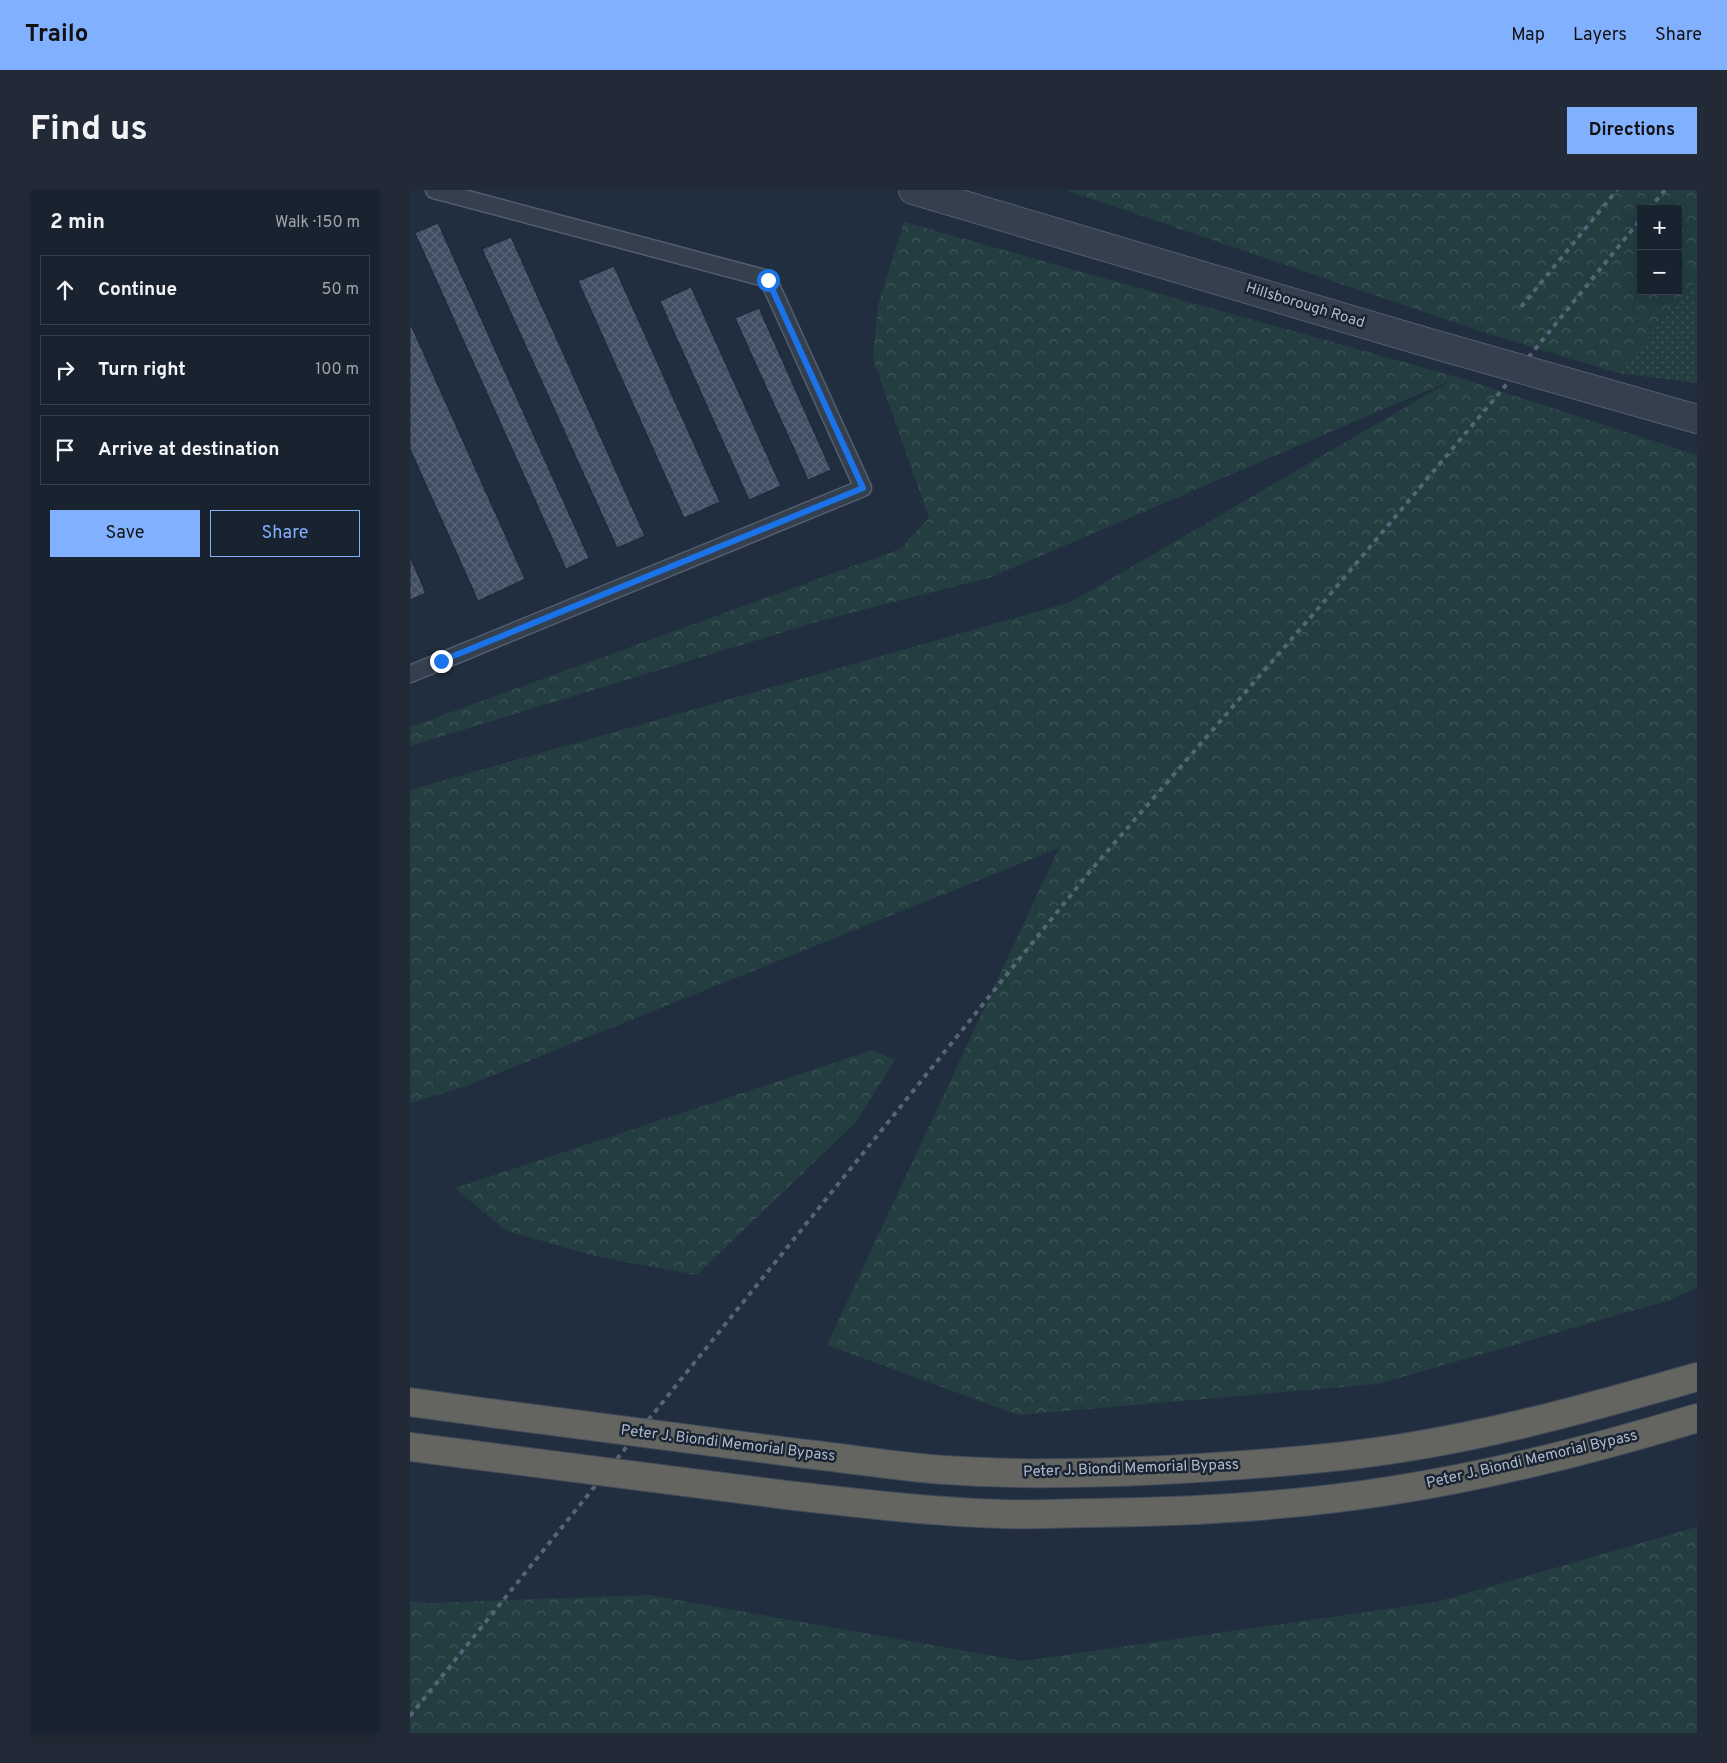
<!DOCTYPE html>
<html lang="en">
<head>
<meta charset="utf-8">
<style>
	:root { --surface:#19222f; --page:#222a37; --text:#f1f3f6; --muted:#9fa4aa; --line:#373f4b; --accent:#81b0ff }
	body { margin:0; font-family:Overpass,sans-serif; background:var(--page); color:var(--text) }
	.controls { position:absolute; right:15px; top:15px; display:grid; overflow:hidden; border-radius:0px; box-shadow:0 5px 20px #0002 }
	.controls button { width:45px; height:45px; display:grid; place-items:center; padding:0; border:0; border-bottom:1px solid var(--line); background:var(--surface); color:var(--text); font:25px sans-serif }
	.stop { position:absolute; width:15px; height:15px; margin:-11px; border:4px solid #1a73e8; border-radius:50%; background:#fff }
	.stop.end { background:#1a73e8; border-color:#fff; box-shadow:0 1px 5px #0008 }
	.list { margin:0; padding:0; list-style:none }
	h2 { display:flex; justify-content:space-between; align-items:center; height:65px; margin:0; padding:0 20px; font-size:21px }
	h2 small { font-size:16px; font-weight:400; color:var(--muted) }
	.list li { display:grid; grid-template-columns:32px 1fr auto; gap:15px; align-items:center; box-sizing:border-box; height:70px; margin:0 10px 10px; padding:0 10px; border:1px solid var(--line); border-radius:0px }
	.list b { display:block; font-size:19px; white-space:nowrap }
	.list em { font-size:16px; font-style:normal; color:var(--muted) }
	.actions { display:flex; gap:10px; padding:15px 20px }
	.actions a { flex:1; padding:11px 0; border:1px solid var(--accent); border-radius:0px; text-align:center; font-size:18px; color:var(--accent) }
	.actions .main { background:var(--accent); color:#111 }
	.icon { flex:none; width:28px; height:28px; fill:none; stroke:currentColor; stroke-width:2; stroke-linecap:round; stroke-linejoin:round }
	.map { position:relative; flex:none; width:1287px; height:1543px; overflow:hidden; border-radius:0px }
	header { display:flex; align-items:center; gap:30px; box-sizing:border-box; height:70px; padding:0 25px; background:var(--accent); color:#111 }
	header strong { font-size:24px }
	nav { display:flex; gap:28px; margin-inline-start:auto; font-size:18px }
	.intro { display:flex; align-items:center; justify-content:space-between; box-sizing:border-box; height:120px; padding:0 30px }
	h1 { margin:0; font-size:35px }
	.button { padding:12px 22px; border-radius:0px; background:var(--accent); color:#111; font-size:18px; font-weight:700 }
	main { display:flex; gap:30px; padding:0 30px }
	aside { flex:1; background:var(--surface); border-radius:0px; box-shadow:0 5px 20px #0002 }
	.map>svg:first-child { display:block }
</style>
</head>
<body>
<header>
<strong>Trailo</strong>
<nav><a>Map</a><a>Layers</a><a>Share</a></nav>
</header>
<div class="intro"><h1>Find us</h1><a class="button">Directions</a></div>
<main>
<aside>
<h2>2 min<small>Walk · 150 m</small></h2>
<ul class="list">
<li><svg class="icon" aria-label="ahead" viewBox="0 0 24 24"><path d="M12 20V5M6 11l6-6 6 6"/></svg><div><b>Continue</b></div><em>50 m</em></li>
<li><svg class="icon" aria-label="right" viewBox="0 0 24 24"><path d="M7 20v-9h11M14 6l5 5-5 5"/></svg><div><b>Turn right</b></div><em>100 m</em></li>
<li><svg class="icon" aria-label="arrive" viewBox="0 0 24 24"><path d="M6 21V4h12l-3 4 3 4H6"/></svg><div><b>Arrive at destination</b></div></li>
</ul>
<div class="actions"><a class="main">Save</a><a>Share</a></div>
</aside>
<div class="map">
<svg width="1287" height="1543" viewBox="0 0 1287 1543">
	<defs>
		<pattern id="grass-dots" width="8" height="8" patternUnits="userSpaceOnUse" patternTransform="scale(1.25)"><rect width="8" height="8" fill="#233d40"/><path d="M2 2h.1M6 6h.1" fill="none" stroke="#41575a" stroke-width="1.8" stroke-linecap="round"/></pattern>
		<pattern id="forest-crowns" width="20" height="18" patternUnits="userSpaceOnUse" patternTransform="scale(1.25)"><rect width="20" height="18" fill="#233d40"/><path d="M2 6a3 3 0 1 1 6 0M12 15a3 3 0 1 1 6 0" fill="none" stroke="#41575a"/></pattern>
		<pattern id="building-cross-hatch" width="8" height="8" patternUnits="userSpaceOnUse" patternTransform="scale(1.25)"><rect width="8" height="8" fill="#404d62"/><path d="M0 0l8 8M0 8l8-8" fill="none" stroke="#596577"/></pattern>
	</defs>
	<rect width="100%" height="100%" fill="#212e3f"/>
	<path fill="url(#grass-dots)" d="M1287,89V193L1208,183Z"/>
	<g fill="url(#forest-crowns)" fill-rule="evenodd">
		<path d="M655,0H1287V89L1208,183L1070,141ZM1231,19H1268V101H1231Z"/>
		<path d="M494,32L1047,187L1287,265V1098L1260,1110L968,1194L608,1225L417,1155L649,658L54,897L0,913V600L661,412L1042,190L579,388L413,430L0,556V537L490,359L519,328L463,169L468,115Z"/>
		<path d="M462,860L485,870L446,932L287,1085L184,1066L95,1040L45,998Z"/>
		<path d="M1287,1337V1543H0V1411L18,1413L239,1405L612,1471L1026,1412Z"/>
	</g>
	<g fill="url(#building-cross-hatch)" stroke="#1c2736">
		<path d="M28,33L179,368L156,379L5,43Z"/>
		<path d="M101,47L235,346L207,358L72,59Z"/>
		<path d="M204,76L310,312L274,328L168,91Z"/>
		<path d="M281,97L371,296L339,310L250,111Z"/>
		<path d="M349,118L421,280L398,290L325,128Z"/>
		<path d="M0,133L115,389L68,411L0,259Z"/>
		<path d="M0,367L16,403L0,410Z"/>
	</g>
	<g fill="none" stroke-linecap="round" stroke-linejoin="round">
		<g stroke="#535d6d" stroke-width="19">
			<path id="service" d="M0,484L453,298L358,89L24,0"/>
		</g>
		<g stroke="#535d6d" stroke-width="30">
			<g id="tertiary">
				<path d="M503,0L1009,150"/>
				<path d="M1199,204L1287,229"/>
			</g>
		</g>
		<g stroke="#404a5a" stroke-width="30">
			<g id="trunk">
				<path d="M0,1212L80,1223"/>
				<path d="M0,1257L56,1264"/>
				<path d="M396,1264C442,1269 489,1277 535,1280C624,1286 714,1283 803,1277C866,1273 930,1268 992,1258C1093,1242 1189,1215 1287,1187"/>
				<path d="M376,1305C448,1313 520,1322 593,1324C622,1325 652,1323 681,1323C782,1322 886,1316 985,1300C1087,1284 1188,1258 1287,1228"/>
			</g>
		</g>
		<use href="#service" stroke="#35404f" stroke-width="16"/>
		<use href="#tertiary" stroke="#35404f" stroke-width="28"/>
		<use href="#trunk" stroke="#646460" stroke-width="28"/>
		<g stroke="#576377" stroke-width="4" stroke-dasharray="5 5" stroke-linecap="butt">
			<path d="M1239,19L1255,0"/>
			<path d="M1111,117L1207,0"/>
			<path d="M0,1526L681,680L912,414L1091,201L1231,29"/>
		</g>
		<g stroke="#535d6d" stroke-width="30" stroke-linecap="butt">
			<path id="tertiary-bridge" d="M1009,150L1199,204"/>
		</g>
		<g stroke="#404a5a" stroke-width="30" stroke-linecap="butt">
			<g id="trunk-bridge">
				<path d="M80,1223L396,1264"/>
				<path d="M56,1264L376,1305"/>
			</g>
		</g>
		<use href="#tertiary-bridge" stroke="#35404f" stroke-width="28"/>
		<use href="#trunk-bridge" stroke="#646460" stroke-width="28"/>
	</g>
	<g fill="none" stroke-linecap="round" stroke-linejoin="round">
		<path stroke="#1a73e8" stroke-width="6" d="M31,471L453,298L358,90"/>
	</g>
	<g text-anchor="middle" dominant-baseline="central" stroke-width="5" stroke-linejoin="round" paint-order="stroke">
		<g font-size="15" fill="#b1baca" stroke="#1a2534">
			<text transform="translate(895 116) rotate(17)">Hillsborough Road</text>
			<text transform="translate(318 1254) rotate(7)">Peter J. Biondi Memorial Bypass</text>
			<text transform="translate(1122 1270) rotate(-13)">Peter J. Biondi Memorial Bypass</text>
			<text transform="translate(721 1279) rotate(-2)">Peter J. Biondi Memorial Bypass</text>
		</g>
	</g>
</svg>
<div class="controls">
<button>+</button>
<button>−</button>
</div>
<div class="stop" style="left:358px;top:90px"></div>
<div class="stop end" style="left:31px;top:471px"></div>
</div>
</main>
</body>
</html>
